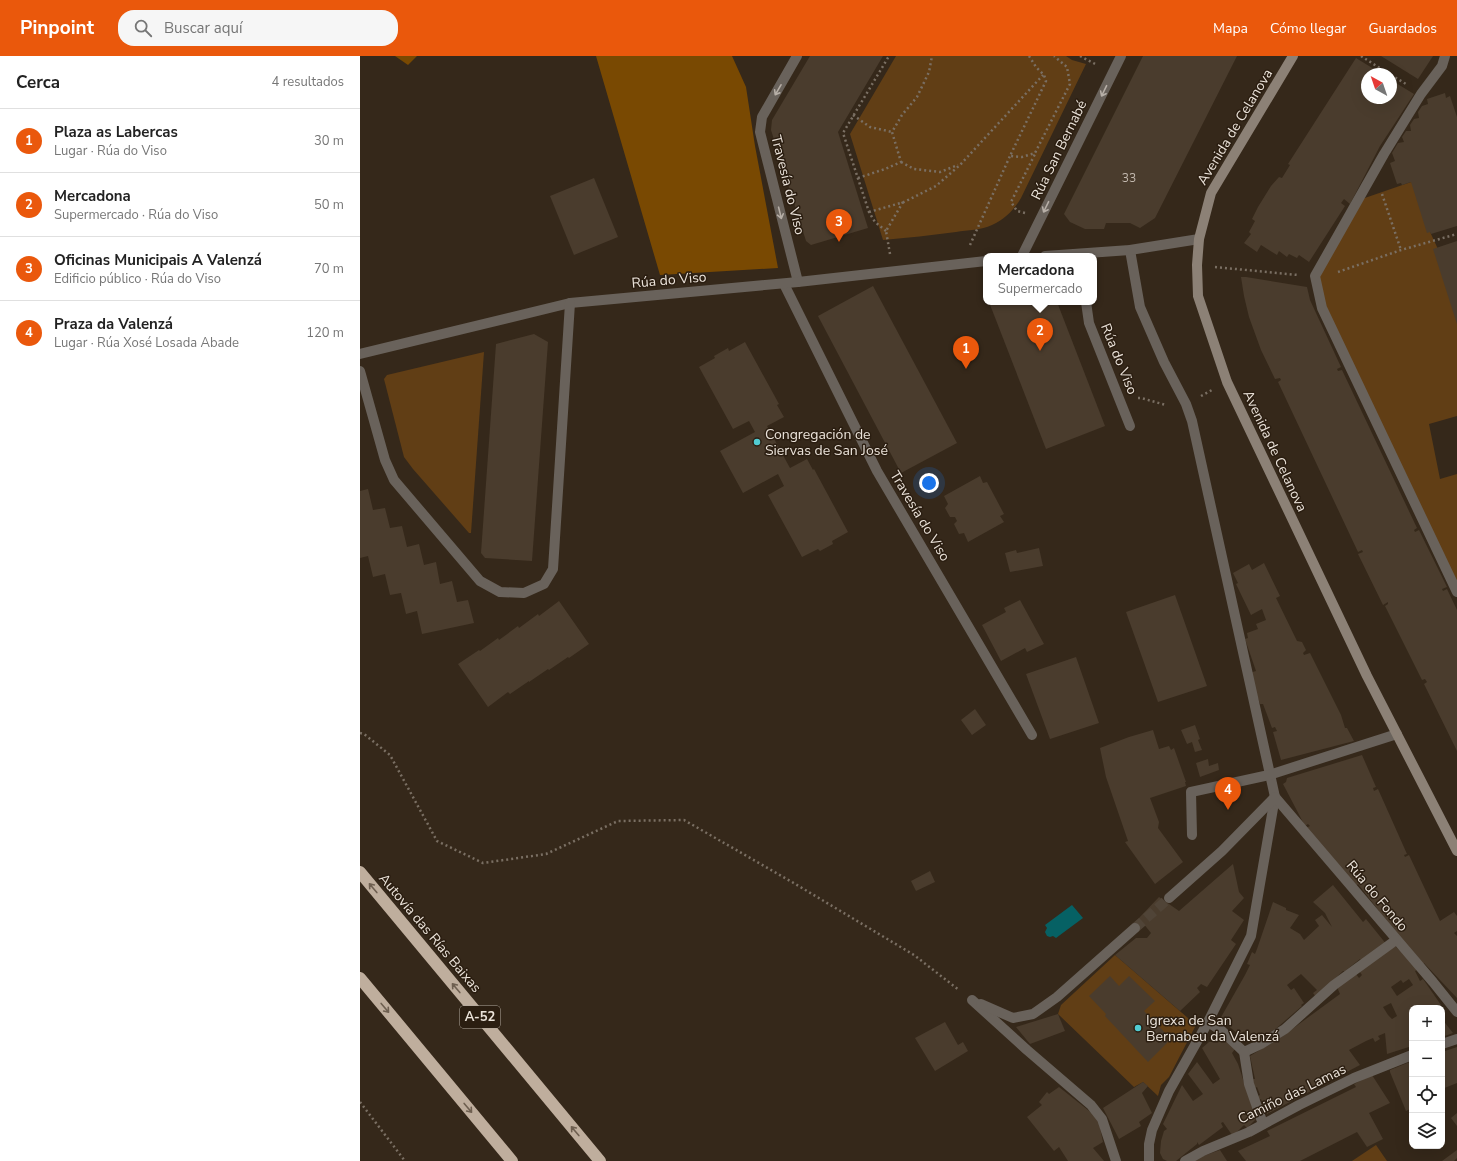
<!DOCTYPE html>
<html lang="es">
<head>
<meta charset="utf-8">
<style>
	:root { --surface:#fff; --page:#f6f6f6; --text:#222; --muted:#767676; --line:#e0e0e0; --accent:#ea580c }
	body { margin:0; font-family:"Nunito Sans",sans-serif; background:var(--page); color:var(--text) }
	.controls { position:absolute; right:12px; bottom:12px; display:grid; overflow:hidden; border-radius:8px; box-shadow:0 4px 16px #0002 }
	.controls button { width:36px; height:36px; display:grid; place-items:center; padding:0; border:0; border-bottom:1px solid var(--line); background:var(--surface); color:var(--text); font:20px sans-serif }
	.compass { position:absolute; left:1001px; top:12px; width:36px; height:36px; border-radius:50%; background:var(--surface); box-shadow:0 4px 16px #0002; rotate:320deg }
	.you { position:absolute; left:569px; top:427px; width:14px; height:14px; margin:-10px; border:3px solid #fff; border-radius:50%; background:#1a73e8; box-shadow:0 0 0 6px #1a73e833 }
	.badge { display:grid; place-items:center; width:26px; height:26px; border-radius:50%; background:var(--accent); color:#fff; font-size:13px; font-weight:700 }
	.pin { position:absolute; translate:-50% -33px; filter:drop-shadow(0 1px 2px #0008) }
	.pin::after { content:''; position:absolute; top:21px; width:14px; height:12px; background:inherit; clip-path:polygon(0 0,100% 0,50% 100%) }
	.popup { position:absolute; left:623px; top:197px; width:114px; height:52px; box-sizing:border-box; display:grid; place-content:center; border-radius:8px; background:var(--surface); filter:drop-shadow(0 1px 3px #0005); font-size:13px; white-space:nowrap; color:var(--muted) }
	.popup b { font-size:15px; color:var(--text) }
	.popup::after { content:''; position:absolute; left:50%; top:100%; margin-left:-8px; border:8px solid transparent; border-top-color:var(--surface) }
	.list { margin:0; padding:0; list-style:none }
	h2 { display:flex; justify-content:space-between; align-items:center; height:52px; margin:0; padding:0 16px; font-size:17px }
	h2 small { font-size:13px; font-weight:400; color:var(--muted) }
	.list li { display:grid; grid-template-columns:26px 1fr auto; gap:12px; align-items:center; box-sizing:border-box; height:64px; padding:0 16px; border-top:1px solid var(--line) }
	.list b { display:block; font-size:15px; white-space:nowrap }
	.list p { margin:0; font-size:13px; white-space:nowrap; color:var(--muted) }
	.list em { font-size:13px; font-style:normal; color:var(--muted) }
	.icon { flex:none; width:22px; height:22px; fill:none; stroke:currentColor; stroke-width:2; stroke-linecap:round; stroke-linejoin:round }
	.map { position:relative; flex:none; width:1097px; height:1105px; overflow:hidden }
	header { display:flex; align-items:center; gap:24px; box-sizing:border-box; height:56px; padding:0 20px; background:var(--accent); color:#fff }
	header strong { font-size:19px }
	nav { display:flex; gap:22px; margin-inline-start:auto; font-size:14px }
	.search { width:280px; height:36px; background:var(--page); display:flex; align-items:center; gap:10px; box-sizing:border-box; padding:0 14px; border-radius:16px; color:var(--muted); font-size:15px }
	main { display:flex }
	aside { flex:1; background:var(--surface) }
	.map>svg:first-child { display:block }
</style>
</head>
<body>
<header>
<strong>Pinpoint</strong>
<div class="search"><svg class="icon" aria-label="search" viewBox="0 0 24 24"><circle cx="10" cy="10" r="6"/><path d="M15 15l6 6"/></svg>Buscar aquí</div>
<nav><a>Mapa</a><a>Cómo llegar</a><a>Guardados</a></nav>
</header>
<main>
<aside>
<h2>Cerca<small>4 resultados</small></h2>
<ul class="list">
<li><span class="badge">1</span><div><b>Plaza as Labercas</b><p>Lugar · Rúa do Viso</p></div><em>30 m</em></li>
<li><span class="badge">2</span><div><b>Mercadona</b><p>Supermercado · Rúa do Viso</p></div><em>50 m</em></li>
<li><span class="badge">3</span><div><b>Oficinas Municipais A Valenzá</b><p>Edificio público · Rúa do Viso</p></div><em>70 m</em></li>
<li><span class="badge">4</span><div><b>Praza da Valenzá</b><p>Lugar · Rúa Xosé Losada Abade</p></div><em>120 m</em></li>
</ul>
</aside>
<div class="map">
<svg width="1097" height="1105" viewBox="0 0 1097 1105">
	<rect width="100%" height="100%" fill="#35281a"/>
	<g fill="#613e15">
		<path d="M536,0H706L712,4L726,8L661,142C654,154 645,163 632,169C621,174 608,174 596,176C572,179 547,182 523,184L490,78Z"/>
		<path d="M1054,125L1071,178L1077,191L1097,254V360L1069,368L1080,423L1097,418V536L962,252L955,220L999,144Z"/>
		<path d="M124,296L111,477H109L53,413L44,401L24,323L27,319Z"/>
		<path d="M755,899L836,969L809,1021L801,1029L798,1040L783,1026L774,1031L698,958L701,949Z"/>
		<path d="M1016,1089L1027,1105H992Z"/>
	</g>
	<g fill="#794902">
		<path d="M35,0H57L48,9Z"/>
		<path d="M236,0H372L386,31L395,90L418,212L300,219Z"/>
	</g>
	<path fill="#066164" d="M712,849L723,862L696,882L693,880L690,881L687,880L685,876L687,872L685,869Z"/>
	<g fill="#4a3c2d" fill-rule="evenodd">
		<path d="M450,0H523L478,76L508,172L451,189L446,185L411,74L412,64Z"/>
		<path d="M783,0H877L795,162L780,172L770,167H746L744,173H725L710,166L704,158Z"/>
		<path d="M1021,0H1073L1058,23Z"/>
		<path d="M996,2L1022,18H1007V42H1031V24L1054,38L1020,90L990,148L984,143L981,147L985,150L949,206L939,199L937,202L929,198L927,201L919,195L917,199L901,189L897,196L884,187L891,178L889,176L895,165L892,163L898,151L911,130L919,121L922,122L930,109L928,108Z"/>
		<path d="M1085,37L1086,42L1090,40L1097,61V170L1071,178L1070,176L1067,177L1051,126L1042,129L1041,127L1037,128L1030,107L1035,105L1032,97L1038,87L1044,86L1042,81L1046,75H1051L1050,69L1054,63L1059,62L1058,56L1062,50L1068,48L1067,43Z"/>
		<path d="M234,122L258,181L214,199L190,140Z"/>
		<path d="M1097,185V268L1073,193Z"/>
		<path d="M881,221H886L947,231L950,244L981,311L977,313L978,315L982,314L1057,472L1054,474L1055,476L1059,474L1087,531L1082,533L1083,535L1087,533L1097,554V695L1064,628L1067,626L1065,623L1062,624L1025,550L1028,548V546L1023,549L998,498L1003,496L1002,494L998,496L918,326L921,324L920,322L915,323L901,294L889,261L884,240Z"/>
		<path d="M513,230L597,387L541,417L458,260Z"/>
		<path d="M629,246H697L745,370L686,393Z"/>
		<path d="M174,278L188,286L172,505L125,502L121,497L136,288Z"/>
		<path d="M385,286L419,348L417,349L424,361L407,370L430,412L447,403L453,414L454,413L488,476L472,485L473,488L460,495L458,493L442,501L408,439L424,430L418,418L383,437L360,395L395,376L389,365L373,373L339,311L355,302L354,300L368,292L369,295Z"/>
		<path d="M620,420L623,427L627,426L644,458L640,460L644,466L608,486L604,477L599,478L594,468L597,465L595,461H590L585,452L588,448L584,440Z"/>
		<path d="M8,433L13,454L25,452L30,472L42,470L47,491L59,488L64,509L76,506L80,528L92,525L97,546L108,544L114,567L62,578L57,555L46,558L41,537L30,539L25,518L13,521L8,500L0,502V435Z"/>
		<path d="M679,492L683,510L650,516L645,497L656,494L657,497Z"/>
		<path d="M904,507L920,540L916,542L917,544L937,585L942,586L946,594L943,597L944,599L950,597L981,659L985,672H987L994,685L921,704L913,676L917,675L915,671L912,672L903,648H900L889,617L896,615L885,583L888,582L887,577L898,573L896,568L906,564L902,553L891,559L876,528L878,527L873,517L889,508L892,514Z"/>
		<path d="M815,539L847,630L798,646L766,556Z"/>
		<path d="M660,544L684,588L667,596L665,592L641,605L622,569L646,556L644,552Z"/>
		<path d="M199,545L229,588L209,602L208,601L189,614L188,613L169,626V625L150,638L148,636L128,651L98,608L119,594L120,595L138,582L139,584L158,570L159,572L178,558L179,560Z"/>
		<path d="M716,601L739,667L690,683L666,618Z"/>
		<path d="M615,653L626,669L612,679L601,664Z"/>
		<path d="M835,669L840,683L838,684L842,694L835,696L832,686L827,688L821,674Z"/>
		<path d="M793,674L799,693L809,690L811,694L814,692L826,726H825L826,730L790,742L799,766L798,772L823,806L795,828L765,786L768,785L746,721L740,692L769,681Z"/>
		<path d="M1002,699L1016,731L1013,732L1014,735L1018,733L1047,798L1044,799L1045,801L1049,799L1080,865L1094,856L1097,860V875L1094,877L1097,880V942L1064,907L1062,908L1018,856L1019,855L998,828L995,831L946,772L950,770L948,768L945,770L923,728L926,726L927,722Z"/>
		<path d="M848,703L849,710L858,707L859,714L840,721L836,707Z"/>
		<path d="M873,808L879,836L884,842L872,855L884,864L871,884L876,888L847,931L841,928L837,932L840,936L820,955L755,899L776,882H787L791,877L779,862L799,841L819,855Z"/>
		<path d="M570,815L575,826L556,835L551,825Z"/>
		<path d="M973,829L1003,866L1006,863L1027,889L1002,905L1000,903L985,915H983L956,941L953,937L957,934L941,918L927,929L931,934L934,932L944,947L941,949L942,950L904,983L896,987L884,975L881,978L878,976L877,977L860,963L885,919L890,909L887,908L892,896L895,898L897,893L913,846L926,852V854L939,859L930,872L940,878L944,884L959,870L955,864L962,859L972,871L965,857L953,846Z"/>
		<path d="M1035,890L1048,902L1057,914L1055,915L1060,925L1063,923L1081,949L1074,952H1052V990L1027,998L1025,977L1018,980L1020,983L1015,986L1013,982L1006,985L989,994L1000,1009L907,1058L904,1051L900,1052L899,1050L903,1048L901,1043L897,1045L896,1041L900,1039L897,1031L895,1032L892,1023H895L890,1000L920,982L980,938L977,931L996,918L999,922L1002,919L999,915ZM1049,923L1053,929L1037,940L1031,931L1041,924L1043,927ZM1031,947L1037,960L1032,963L1028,959L1023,951Z"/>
		<path d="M750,920L759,930L769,920L795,945L784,955L811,983L788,1006L745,960L746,958L729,940Z"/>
		<path d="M698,958L705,975L670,988L656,971Z"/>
		<path d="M1082,963L1093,977L1082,981Z"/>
		<path d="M585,966L598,989L603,986L608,995L575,1015L555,982Z"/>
		<path d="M864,985L871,988L875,993L872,997L878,1008L896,1063L887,1072L884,1069L876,1077L872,1079L863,1066L861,1067L863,1071L839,1089L837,1086V1088L816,1105H807L803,1103L800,1097L801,1085L804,1075L807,1073L803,1068L822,1029L833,1045L843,1038L828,1018L837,1006L853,1028L860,1023L842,992L849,986Z"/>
		<path d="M1097,991V1027L1082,1033V996Z"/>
		<path d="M1052,1005V1052L1046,1055L1030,1016V1014Z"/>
		<path d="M1012,1019L1030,1047L1009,1057L1023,1083L1007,1091L997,1076L940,1105H886L878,1095L910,1080L907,1075L996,1031L994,1028Z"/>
		<path d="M783,1026L788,1030L782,1037L792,1057L779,1066L781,1070L759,1083L743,1052Z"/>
		<path d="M699,1031L738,1062L743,1086L733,1092L744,1105H708L699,1091L694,1095L667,1061L682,1049L679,1046L687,1036L689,1038Z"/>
		<path d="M1097,1057V1070L1091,1062Z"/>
		<path d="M860,1094L867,1105H833L843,1100Z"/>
		<path d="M1097,1094V1102L1094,1105H1082Z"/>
	</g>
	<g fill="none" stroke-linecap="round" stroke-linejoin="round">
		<path stroke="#504437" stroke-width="10" stroke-dasharray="10 5" stroke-linecap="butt" d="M775,872L809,842"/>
		<g stroke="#7a6f63" stroke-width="2.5" stroke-dasharray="2 3" stroke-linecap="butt">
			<path d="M669,0L676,11L684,19L686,25L650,100L662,101L675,97L710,28L707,11L694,0"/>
			<path d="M720,0L737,9"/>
			<path d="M1001,0L1029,18"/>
			<path d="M1031,19L1046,28"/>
			<path d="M493,59L510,71L532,76"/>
			<path d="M541,106L554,113L580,116L598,109"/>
			<path d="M498,122L525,113L541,106L532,76L542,59L557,41L569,16L572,0"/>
			<path d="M1022,138L1041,194"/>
			<path d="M509,156L544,146L576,130L600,109L683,19"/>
			<path d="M665,157L657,155L651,146L675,98"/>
			<path d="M526,175L515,166L509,156L483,77L529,0"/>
			<path d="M610,189L650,100"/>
			<path d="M530,198L526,175L543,146"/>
			<path d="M855,211L938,219"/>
			<path d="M978,216L1041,194L1097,178"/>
			<path d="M841,340L852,334"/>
			<path d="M778,342H781L806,349"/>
			<path d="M0,677L4,678L30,699L77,785L123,807L186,798L258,765L324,764L432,826L554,899L599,934"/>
			<path d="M0,1046L45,1105"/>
		</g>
		<g stroke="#69625b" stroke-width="10">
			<path d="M437,0L402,61L400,76L438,226"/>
			<path d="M1085,0L1082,10L1061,38L1024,98L955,220L962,252L1097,536"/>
			<path d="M770,194L780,251L804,306L826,348L832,365L915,741L891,880L848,966L809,1035L792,1074L789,1088V1105"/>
			<path d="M662,200L761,0"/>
			<path d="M685,200L770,194L839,183"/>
			<path d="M424,228L517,415L672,679"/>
			<path d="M726,246L729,267L770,370"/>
			<path d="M0,298L210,247L438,226L626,205"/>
			<path d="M0,315L25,404L34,424L120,525L140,536L164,537L184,528L193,513L210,247"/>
			<path d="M832,779L831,736L909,719L1037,678"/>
			<path d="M809,842L862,795L915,741L1073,926L1097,956"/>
			<path d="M612,944L667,994L731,1049L742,1063L756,1105"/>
			<path d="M621,948L653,962L673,958L697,941L775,872"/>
			<path d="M848,966L862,975L884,996L901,988L925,973L974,929L1036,884"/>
			<path d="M1082,988L1097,983"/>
			<path d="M884,996L889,1028L903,1068"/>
			<path d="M825,1105L843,1095L889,1076L939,1049L994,1022L1052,999"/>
		</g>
		<path stroke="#8c8176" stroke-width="10" d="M933,0L851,137L839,183L837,209L838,240L867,326L1007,620L1097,795"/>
		<g stroke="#bfae9d" stroke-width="12">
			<path d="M0,816L240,1105"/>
			<path d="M0,922L152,1105"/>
		</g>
	</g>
	<defs><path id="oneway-shaft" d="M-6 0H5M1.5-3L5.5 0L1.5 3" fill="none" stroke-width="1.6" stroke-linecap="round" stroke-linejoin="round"/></defs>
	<g stroke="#b7afa7">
		<use href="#oneway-shaft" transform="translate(418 34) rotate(120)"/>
		<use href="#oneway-shaft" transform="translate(744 35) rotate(116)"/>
		<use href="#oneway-shaft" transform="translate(686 151) rotate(116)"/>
		<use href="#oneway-shaft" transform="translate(420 157) rotate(76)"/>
	</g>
	<g stroke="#6e5f50">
		<use href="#oneway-shaft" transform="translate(13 832) rotate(-130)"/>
		<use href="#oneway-shaft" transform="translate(96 932) rotate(-130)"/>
		<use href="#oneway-shaft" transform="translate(25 952) rotate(50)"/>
		<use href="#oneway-shaft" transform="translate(108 1052) rotate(50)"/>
		<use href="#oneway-shaft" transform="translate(215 1075) rotate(-130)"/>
	</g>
	<g fill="#51ccd2" stroke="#2b1e11" stroke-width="1.5">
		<circle cx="397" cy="386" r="4"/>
		<circle cx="778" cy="972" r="4"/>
	</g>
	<g text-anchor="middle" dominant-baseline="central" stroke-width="3" stroke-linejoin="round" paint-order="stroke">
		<g font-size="12" fill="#c3b9af">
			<text x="769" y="122">33</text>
		</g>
		<rect fill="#2b1e11" stroke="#b1a89e" stroke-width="1" x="100" y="950" width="40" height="22" rx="3"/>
		<g font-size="13" font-weight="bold" fill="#ebe3da">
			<text x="120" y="961">A-52</text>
		</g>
		<g font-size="14" fill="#ebe3da" stroke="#2b1e11">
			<text transform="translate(875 71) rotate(-59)">Avenida de Celanova</text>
			<text transform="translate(699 94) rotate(-64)">Rúa San Bernabé</text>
			<text transform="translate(428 129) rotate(76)">Travesía do Viso</text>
			<text transform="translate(309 224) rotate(-5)">Rúa do Viso</text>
			<text transform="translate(759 303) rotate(68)">Rúa do Viso</text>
			<text transform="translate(915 395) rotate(65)">Avenida de Celanova</text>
			<text transform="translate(560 460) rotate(59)">Travesía do Viso</text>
			<text transform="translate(1017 840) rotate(50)">Rúa do Fondo</text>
			<text transform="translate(70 877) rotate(50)">Autovía das Rías Baixas</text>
			<text transform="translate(932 1038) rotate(-26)">Camiño das Lamas</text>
		</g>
		<g font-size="14" fill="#ebe3da" stroke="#2b1e11" text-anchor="start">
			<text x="405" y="378">Congregación de<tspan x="405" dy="16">Siervas de San José</tspan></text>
			<text x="786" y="964">Igrexa de San<tspan x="786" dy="16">Bernabeu da Valenzá</tspan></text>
		</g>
	</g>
</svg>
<div class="controls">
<button>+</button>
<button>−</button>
<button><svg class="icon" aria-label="locate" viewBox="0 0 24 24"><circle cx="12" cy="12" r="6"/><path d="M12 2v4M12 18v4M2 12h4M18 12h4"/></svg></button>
<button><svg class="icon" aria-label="layers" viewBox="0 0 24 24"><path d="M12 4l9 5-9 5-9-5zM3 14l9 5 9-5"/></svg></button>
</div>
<svg class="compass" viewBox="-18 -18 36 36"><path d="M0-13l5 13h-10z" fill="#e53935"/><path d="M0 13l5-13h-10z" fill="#767676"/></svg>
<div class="you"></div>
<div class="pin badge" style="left:606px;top:313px">1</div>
<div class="pin badge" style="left:680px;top:295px">2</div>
<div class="popup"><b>Mercadona</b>Supermercado</div>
<div class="pin badge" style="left:479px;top:186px">3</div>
<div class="pin badge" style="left:868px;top:754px">4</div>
</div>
</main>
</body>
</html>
